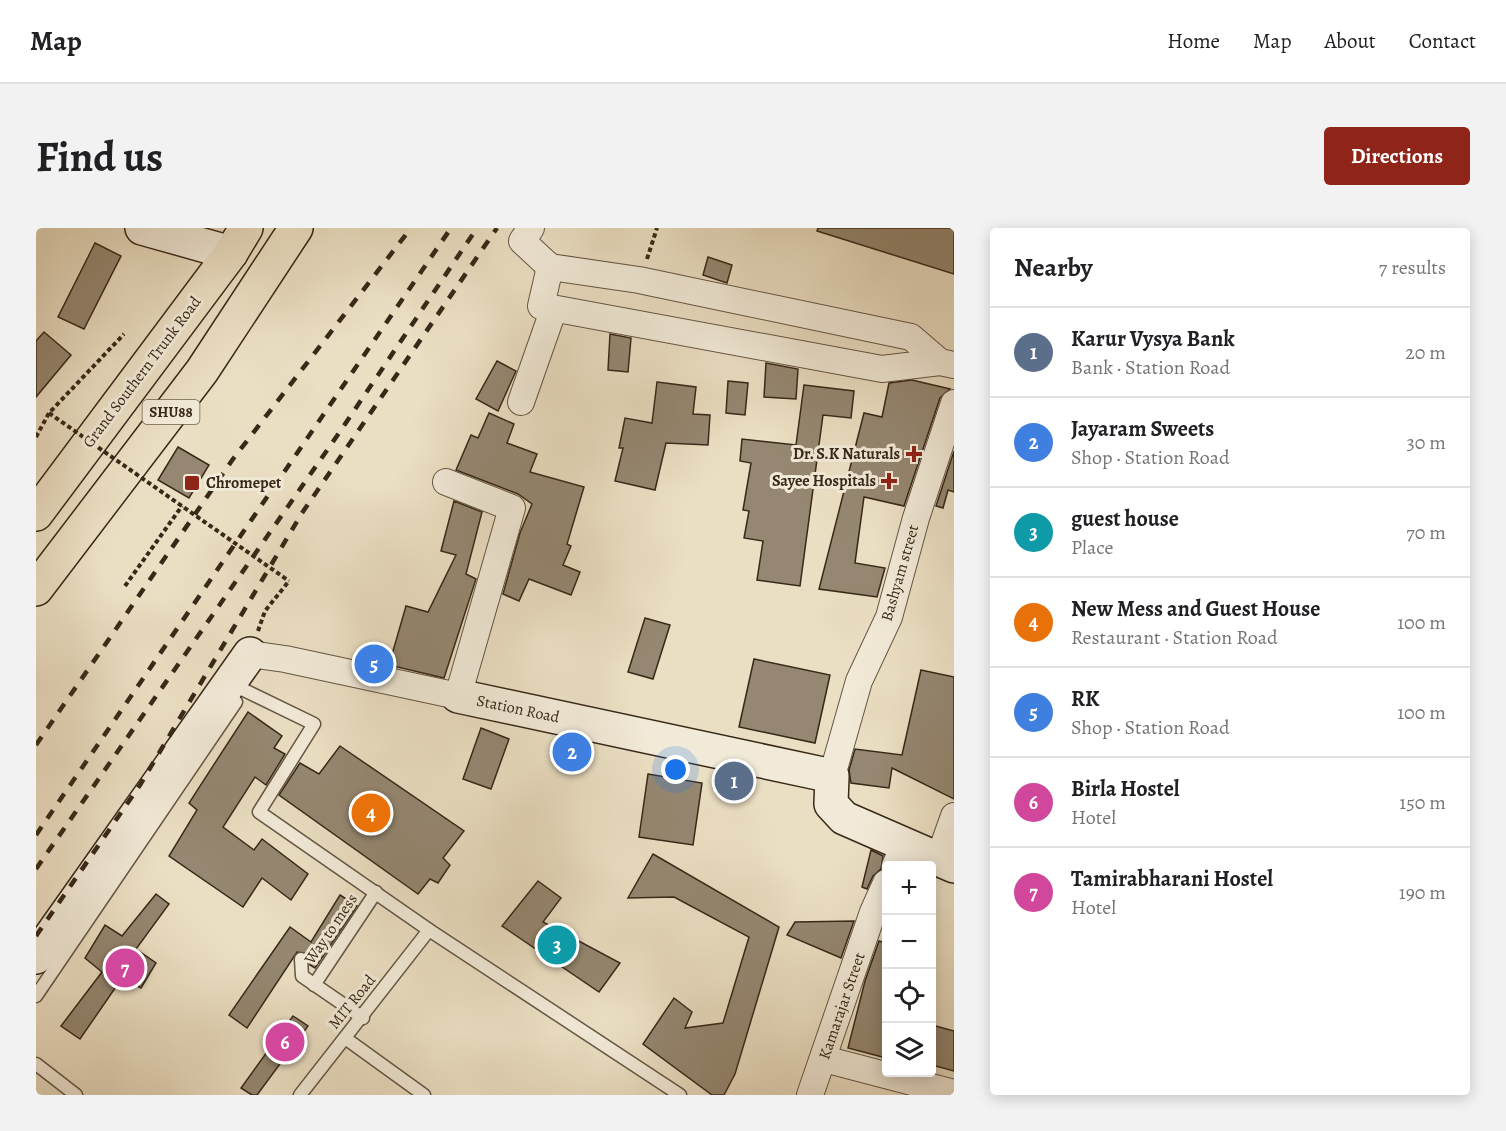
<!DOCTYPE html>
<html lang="en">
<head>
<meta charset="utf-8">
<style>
	:root { --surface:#fff; --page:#f2f2f2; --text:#202124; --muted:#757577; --line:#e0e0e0; --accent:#8f2418 }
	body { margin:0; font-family:Alegreya,serif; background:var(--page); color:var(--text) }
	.controls { position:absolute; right:18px; bottom:18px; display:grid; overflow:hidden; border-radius:6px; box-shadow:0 3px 15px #0003 }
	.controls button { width:54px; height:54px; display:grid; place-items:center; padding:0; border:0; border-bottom:2px solid var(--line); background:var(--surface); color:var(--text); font:30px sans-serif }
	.you { position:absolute; left:640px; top:542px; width:21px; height:21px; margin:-15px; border:4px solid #fff; border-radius:50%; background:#1a73e8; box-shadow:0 0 0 9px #1a73e833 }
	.badge { display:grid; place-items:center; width:39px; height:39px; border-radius:50%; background:var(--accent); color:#fff; font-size:20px; font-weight:700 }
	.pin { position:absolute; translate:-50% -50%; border:3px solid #fff; box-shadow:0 2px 6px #0006 }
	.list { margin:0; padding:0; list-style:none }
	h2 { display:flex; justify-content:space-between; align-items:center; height:78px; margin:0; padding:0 24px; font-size:26px }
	h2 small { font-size:20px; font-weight:400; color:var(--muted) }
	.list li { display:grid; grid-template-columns:39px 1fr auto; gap:18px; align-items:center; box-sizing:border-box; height:90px; padding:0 24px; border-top:2px solid var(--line) }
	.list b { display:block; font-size:22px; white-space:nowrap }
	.list p { margin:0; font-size:20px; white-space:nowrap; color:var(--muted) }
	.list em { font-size:20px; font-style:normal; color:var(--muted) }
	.icon { flex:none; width:33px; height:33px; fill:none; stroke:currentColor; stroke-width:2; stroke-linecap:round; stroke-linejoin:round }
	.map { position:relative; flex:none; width:918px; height:867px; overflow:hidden; border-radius:6px }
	header { display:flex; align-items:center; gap:36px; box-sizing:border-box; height:84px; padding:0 30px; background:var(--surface); border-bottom:2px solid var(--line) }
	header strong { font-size:28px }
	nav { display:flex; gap:33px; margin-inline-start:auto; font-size:21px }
	.intro { display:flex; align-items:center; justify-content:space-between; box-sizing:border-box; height:144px; padding:0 36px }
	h1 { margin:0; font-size:42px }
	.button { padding:15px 27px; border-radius:6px; background:var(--accent); color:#fff; font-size:21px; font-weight:700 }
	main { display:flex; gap:36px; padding:0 36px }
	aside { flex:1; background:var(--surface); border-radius:6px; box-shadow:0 3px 15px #0003 }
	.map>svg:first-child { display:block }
</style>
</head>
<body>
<header>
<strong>Map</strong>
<nav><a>Home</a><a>Map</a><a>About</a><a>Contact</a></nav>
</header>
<div class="intro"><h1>Find us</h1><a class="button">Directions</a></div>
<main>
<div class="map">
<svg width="918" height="867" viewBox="0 0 918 867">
	<rect width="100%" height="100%" fill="#ebdfc3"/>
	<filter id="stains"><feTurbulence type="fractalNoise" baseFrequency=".00333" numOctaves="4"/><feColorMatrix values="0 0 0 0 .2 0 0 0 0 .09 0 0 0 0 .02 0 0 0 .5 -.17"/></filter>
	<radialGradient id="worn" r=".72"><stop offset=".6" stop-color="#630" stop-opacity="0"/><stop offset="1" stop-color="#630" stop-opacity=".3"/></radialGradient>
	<g fill="#958771" stroke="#372818" stroke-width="1.5">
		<path d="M782,0H918V46L781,3Z"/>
		<path d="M59,15L85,28L48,101L22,89Z"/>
		<path d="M672,29L696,37L691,55L667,47Z"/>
		<path d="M8,104L35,127L0,169V113Z"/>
		<path d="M574,106L595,110L592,144L572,142Z"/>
		<path d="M461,133L480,143L462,183L440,171Z"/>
		<path d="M730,135L762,141L760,171L728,169Z"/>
		<path d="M876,152L914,161L904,170L868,278L828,269L819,335L849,340L841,369L783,361L828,185L846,189L853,155Z"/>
		<path d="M692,153L712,155L709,187L690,185Z"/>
		<path d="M621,154L660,159L657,186L674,187L672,217L630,215L619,262L579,253L587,220H583L589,190L616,195Z"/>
		<path d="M768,157L818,163L815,190L787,187L764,358L721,352L727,313L708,310L713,283L707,282L715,235L704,233L706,211L760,217Z"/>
		<path d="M453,185L478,196L471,215L501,226L494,244L548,259L531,316L535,318L527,337L544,344L535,367L493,351L483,373L467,366L484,305L496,276L482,266L420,242L435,207L442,210Z"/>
		<path d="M142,219L173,237L153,270L122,252Z"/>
		<path d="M918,223V264L912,262L907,280L900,278Z"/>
		<path d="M418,273L446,284L430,346L440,351L408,450L353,437L370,378L392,384L420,327L405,323Z"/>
		<path d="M609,390L634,397L617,451L592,444Z"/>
		<path d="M718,431L794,447L779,515L703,499Z"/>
		<path d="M885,442L918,449V571L856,540L853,560L815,555L813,542L819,521L866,527Z"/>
		<path d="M212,484L246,508L238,520L249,526L230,557L219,549L187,599L218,622L226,611L272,646L255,672L226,650L207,679L133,628L161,582L153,575Z"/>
		<path d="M445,500L473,511L455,561L427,551Z"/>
		<path d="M304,518L428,603L407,630L414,637L402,655L394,651L382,666L243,567L264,535L283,546Z"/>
		<path d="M612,546L666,555L657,617L603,609Z"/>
		<path d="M835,622L847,628L845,641L837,648L831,661L826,659Z"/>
		<path d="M617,626L743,699L699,846L688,867H676L607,816L638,770L656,784L649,800L687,795L713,709L638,669L592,670Z"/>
		<path d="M502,653L525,670L507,694L584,735L563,764L466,698Z"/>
		<path d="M120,666L133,676L100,721L120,735L105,760L86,750L44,811L25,798L66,744L49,730L69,697L86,708Z"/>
		<path d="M304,667L321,678L279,740L274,737L272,726L261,724L211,800L193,787L254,699L275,714Z"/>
		<path d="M818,693L805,730L751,707L759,694Z"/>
		<path d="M843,713L850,715V830L812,820L829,753Z"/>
		<path d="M257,788L272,798L221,867H216L205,860Z"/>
		<path d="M896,797L918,803V843L896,837Z"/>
	</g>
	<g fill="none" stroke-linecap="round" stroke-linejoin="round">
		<g stroke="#645643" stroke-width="15">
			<g id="lane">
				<path d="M208,462L278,496L223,584L393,702L644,867"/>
				<path d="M265,731L266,748L327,790"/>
				<path d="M278,757L340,664"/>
				<path d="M0,768L200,474"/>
				<path d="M309,810L388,867"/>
				<path d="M0,836L40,867"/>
				<path d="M264,867L393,702"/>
			</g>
		</g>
		<g stroke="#645643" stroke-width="28">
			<g id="street">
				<path d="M495,0L486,13L514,39"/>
				<path d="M904,134L875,109L603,52L514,39L505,78L846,141L904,134L918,137"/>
				<path d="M485,174L517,83"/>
				<path d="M214,426L249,431L422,468L476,280L410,254"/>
				<path d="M796,548L823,453L853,389L880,290L918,175"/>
				<path d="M902,633L918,588"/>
				<path d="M859,638L868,617"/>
				<path d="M788,831L918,865"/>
				<path d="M774,867L837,684L850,655"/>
			</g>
		</g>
		<g stroke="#372818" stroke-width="36">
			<g id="secondary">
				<path d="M106,0L195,25"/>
				<path d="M422,468L796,548L795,576L808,590L918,638"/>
				<path d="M0,729L214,426"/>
			</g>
		</g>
		<g stroke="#372818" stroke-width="36">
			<g id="primary">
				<path d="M0,286L195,25L210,0"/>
				<path d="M0,361L166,143L260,0"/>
			</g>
		</g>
		<g stroke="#372818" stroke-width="4" stroke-dasharray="4.5 3" stroke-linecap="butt">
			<path d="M611,31L621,0"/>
			<path d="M0,209L13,185L88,106"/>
			<path d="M89,358L146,278"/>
			<path d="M222,403L229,383L253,353"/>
		</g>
		<use href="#lane" stroke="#f2ead8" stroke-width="12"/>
		<use href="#street" stroke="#f2ead8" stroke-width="26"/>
		<use href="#secondary" stroke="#f2ead8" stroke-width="33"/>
		<use href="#primary" stroke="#ebdfc3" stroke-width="33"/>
		<g stroke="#372818" stroke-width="4.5" stroke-dasharray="10 10" stroke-linecap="butt">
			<path d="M0,517L197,231L375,0"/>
			<path d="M0,607L415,0"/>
			<path d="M0,641L303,205L441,0"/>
			<path d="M0,708L104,557L266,285L461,0"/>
		</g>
		<path stroke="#372818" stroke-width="4" stroke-dasharray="4.5 3" stroke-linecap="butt" d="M13,185L253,353"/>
	</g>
	<g fill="#8f2418" stroke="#f2ead8" stroke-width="2">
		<path d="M875 217h6v6h6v6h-6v6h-6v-6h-6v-6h6z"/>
		<path d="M850 244h6v6h6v6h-6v6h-6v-6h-6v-6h6z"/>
		<rect x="148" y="247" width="16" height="16" rx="3"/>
	</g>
	<g text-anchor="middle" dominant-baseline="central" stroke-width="6" stroke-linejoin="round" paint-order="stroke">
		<rect fill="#f2ead8" stroke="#6f6252" stroke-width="1.5" x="106.5" y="172" width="57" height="24" rx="4.5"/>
		<g font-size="15" font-weight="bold" fill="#372818">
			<text x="135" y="184">SHU88</text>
		</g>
		<g font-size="16" fill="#372818" stroke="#f2ead8">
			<text transform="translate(106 144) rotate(-53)">Grand Southern Trunk Road</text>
			<text transform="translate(864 345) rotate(-74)">Bashyam street</text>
			<text transform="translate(482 481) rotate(12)">Station Road</text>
			<text transform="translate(295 701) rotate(-56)">Way to mess</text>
			<text transform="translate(316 774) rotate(-51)">MIT Road</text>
			<text transform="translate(806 778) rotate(-71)">Kamarajar Street</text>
		</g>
		<g font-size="16" font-weight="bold" fill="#372818" stroke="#f2ead8" text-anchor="end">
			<text x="864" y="226">Dr. S.K Naturals</text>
			<text x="840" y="253">Sayee Hospitals</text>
			<text x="170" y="255" text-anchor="start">Chromepet</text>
		</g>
	</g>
	<rect width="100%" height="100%" filter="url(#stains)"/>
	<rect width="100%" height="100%" fill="url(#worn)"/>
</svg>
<div class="controls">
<button>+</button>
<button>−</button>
<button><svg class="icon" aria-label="locate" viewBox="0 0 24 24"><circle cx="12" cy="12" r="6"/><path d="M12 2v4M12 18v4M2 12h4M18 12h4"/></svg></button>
<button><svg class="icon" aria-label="layers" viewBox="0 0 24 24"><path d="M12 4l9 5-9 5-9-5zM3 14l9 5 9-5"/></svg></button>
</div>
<div class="you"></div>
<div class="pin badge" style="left:698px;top:553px;background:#5c6f8a">1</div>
<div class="pin badge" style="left:536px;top:524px;background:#3f7fe0">2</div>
<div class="pin badge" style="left:521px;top:717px;background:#0f9aa8">3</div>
<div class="pin badge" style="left:335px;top:585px;background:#e8710a">4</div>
<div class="pin badge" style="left:338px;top:436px;background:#3f7fe0">5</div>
<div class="pin badge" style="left:249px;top:814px;background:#d1479c">6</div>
<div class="pin badge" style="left:89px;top:740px;background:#d1479c">7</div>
</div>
<aside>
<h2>Nearby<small>7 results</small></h2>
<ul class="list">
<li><span class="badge" style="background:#5c6f8a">1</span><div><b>Karur Vysya Bank</b><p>Bank · Station Road</p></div><em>20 m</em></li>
<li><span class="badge" style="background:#3f7fe0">2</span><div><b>Jayaram Sweets</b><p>Shop · Station Road</p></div><em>30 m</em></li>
<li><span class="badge" style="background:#0f9aa8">3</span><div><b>guest house</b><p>Place</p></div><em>70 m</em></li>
<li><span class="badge" style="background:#e8710a">4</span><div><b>New Mess and Guest House</b><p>Restaurant · Station Road</p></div><em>100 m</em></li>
<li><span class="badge" style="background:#3f7fe0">5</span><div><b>RK</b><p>Shop · Station Road</p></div><em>100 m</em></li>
<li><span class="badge" style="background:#d1479c">6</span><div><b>Birla Hostel</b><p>Hotel</p></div><em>150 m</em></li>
<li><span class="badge" style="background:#d1479c">7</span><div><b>Tamirabharani Hostel</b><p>Hotel</p></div><em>190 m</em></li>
</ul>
</aside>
</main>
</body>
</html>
